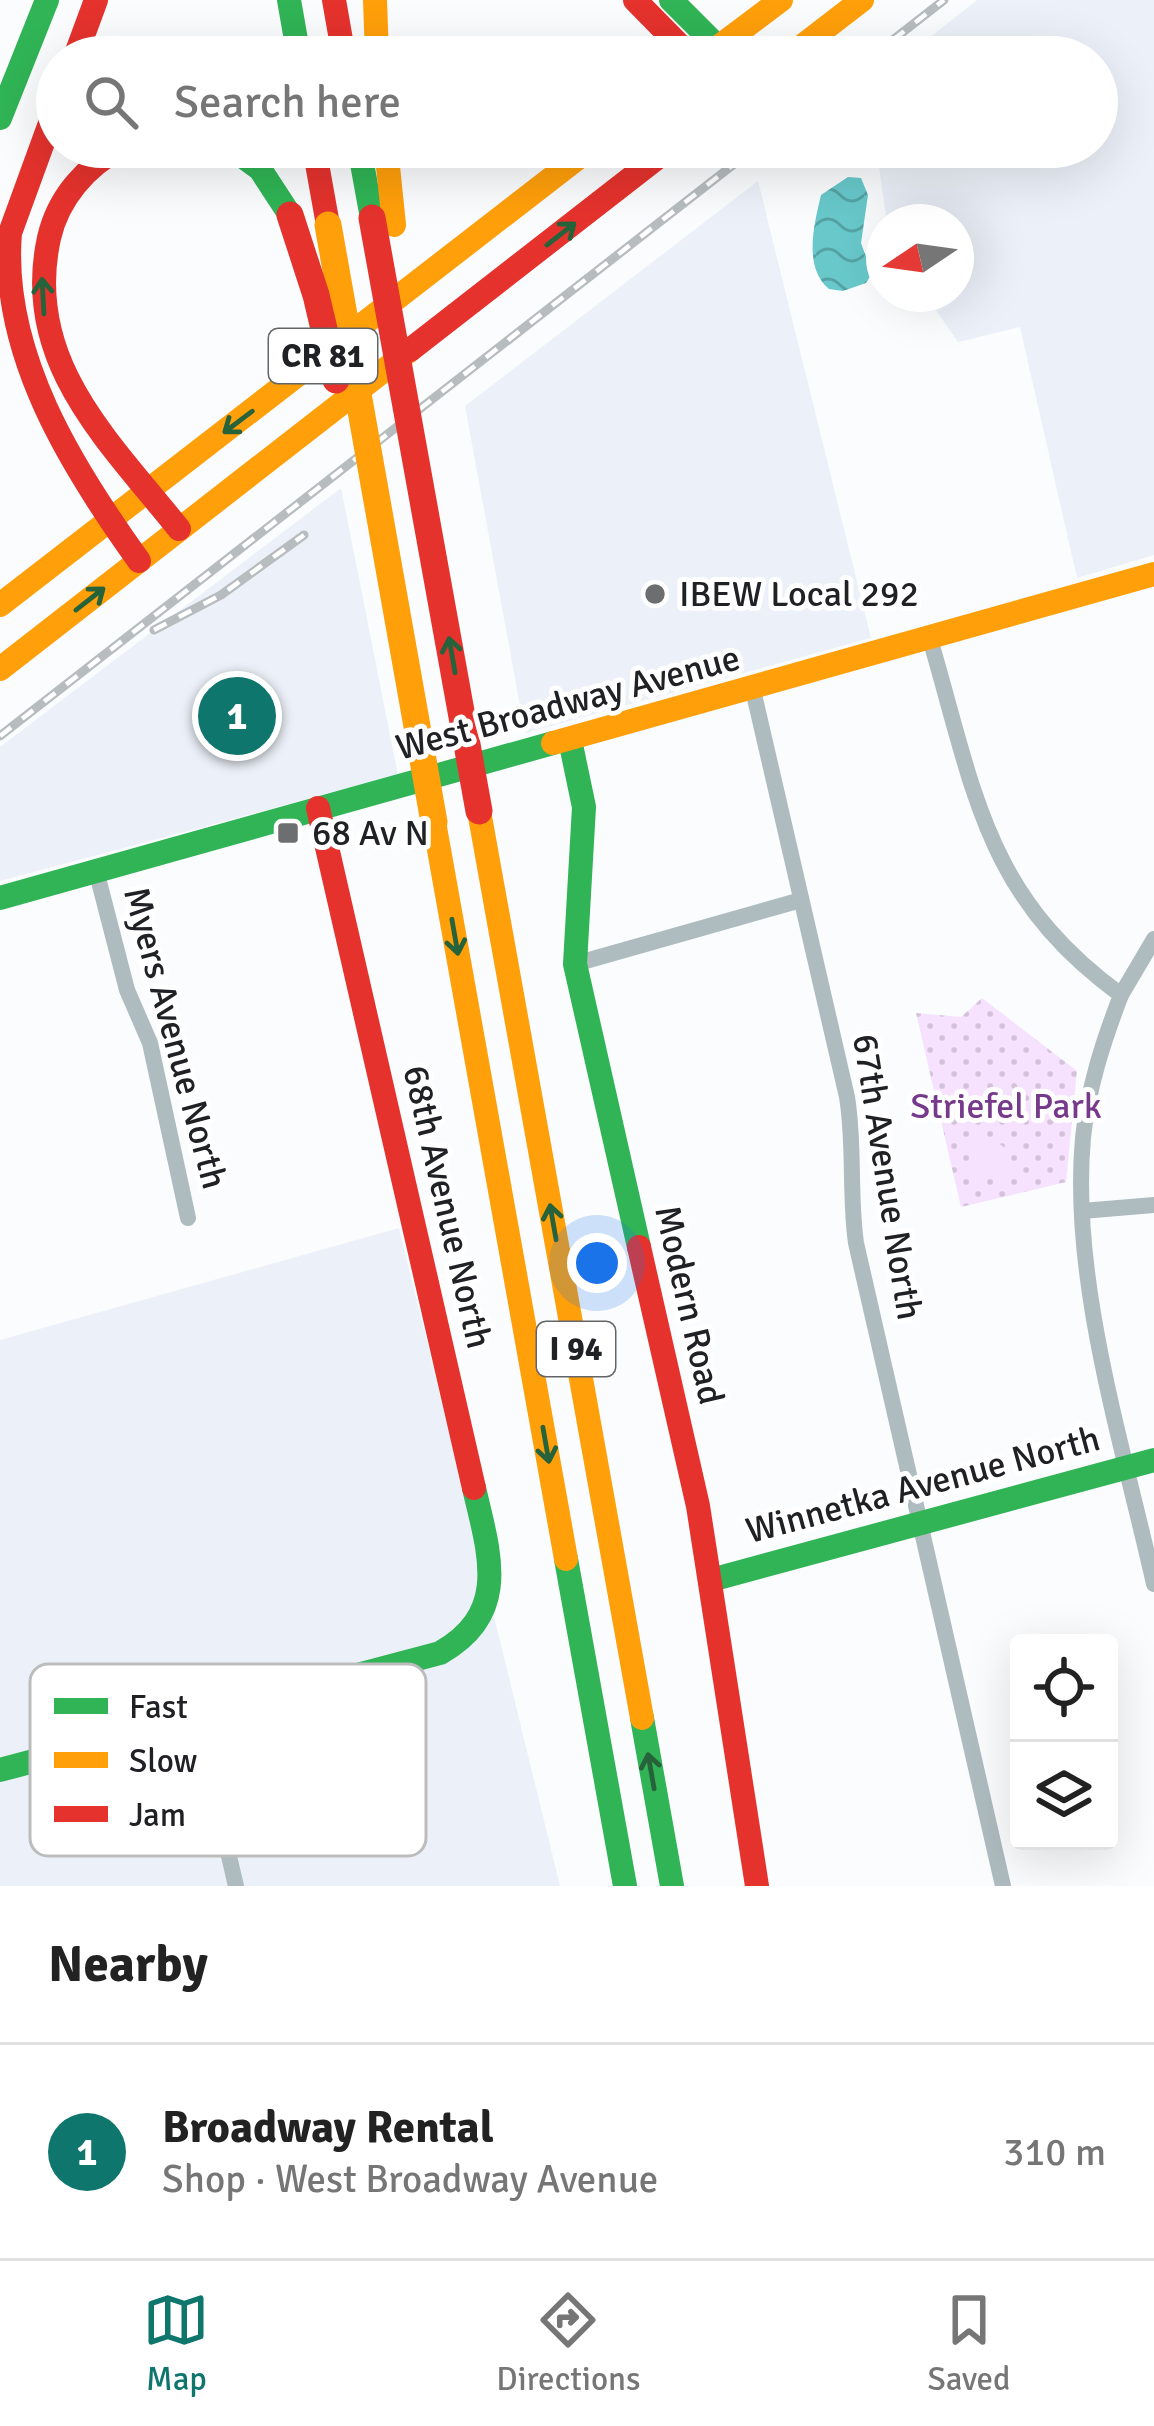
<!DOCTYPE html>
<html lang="en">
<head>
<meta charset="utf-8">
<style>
	:root { --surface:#fff; --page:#f2f2f2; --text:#222; --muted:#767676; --line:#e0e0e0; --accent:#0f766e }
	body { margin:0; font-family:Signika,sans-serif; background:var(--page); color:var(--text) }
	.controls { position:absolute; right:36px; bottom:36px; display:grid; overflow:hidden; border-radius:12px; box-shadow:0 12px 48px #0002 }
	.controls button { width:108px; height:108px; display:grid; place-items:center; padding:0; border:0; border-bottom:3px solid var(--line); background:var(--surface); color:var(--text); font:60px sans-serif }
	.compass { position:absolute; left:866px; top:204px; width:108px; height:108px; border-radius:50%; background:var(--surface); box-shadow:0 12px 48px #0002; rotate:257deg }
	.you { position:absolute; left:597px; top:1263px; width:42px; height:42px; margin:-30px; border:9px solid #fff; border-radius:50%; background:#1a73e8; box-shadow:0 0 0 18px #1a73e833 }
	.badge { display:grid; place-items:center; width:78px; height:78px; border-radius:50%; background:var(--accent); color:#fff; font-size:39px; font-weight:700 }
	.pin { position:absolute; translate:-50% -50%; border:6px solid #fff; box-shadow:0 3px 12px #0006 }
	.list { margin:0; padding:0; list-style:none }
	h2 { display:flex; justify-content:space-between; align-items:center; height:156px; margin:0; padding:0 48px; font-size:51px }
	h2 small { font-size:39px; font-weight:400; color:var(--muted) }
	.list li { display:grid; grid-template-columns:78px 1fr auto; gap:36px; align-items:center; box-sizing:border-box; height:216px; padding:0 48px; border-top:3px solid var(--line) }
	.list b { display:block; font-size:45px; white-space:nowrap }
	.list p { margin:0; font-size:39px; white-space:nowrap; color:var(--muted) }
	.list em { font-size:39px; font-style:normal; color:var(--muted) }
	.icon { flex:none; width:66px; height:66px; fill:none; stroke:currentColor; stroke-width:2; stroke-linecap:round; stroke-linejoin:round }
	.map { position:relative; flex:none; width:1154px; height:1886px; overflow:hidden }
	.search { position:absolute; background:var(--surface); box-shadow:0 12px 48px #0002; left:36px; right:36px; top:36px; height:132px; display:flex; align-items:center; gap:30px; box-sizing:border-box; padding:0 42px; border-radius:66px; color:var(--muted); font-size:45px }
	.sheet { height:372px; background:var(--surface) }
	nav { display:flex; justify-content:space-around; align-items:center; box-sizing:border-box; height:168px; border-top:3px solid var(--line); background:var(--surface); font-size:33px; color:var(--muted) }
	nav a { display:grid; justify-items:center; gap:6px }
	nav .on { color:var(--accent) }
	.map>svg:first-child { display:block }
</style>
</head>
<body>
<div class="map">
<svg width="1154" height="1886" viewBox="0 0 1154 1886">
	<defs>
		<pattern id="grass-dots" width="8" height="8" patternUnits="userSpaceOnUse" patternTransform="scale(3)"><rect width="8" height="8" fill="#f6e2ff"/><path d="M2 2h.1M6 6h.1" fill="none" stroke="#d3c2da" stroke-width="1.8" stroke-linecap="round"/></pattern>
		<pattern id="water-waves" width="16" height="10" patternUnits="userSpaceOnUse" patternTransform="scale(3)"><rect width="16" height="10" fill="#68c8ca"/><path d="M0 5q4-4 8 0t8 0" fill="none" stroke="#55a2a4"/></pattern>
	</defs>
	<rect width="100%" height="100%" fill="#fafcfe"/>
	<g fill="#ecf1f9">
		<path d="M977,0H1154V555L1077,578L1020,327L958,342L925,294H956V222H887L876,147H1097V57H905Z"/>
		<path d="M758,181L871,638L525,733L465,406Z"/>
		<path d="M341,488L398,775L0,881V747Z"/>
		<path d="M399,1228L560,1886H0V1340Z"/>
	</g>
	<path fill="url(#grass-dots)" d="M982,998L1077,1071L1066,1182L961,1207L916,1013L961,1017Z"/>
	<path fill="#f6e2ff" d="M995,1141L1007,1149L1010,1172L978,1176L973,1172L967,1144Z"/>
	<path fill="url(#water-waves)" d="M848,177L861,178L868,195L861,243L872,273L866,283L843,291L829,289C803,267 814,225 821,195Z"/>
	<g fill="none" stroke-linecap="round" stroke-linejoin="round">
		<g stroke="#aebbbf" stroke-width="16">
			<path d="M930,639C975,791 984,895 1121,995C1103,1042 1088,1088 1083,1138C1070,1279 1123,1445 1154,1584"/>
			<path d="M753,690L847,1097C855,1146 849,1194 856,1243L1003,1886"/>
			<path d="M97,874L127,990L150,1043L188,1218"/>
			<path d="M575,964L801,900"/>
			<path d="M1121,995L1154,939"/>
			<path d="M1082,1211L1154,1205"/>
			<path d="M197,1720L236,1886"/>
		</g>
		<g stroke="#30b455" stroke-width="24">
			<path d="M289,0L299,57"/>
			<path d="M671,0L728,57"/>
			<path d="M0,118L47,0"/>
			<path d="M230,147L260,169L290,215"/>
			<path d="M359,147L372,218"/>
			<path d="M570,740L584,807L575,964L639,1247"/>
			<path d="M0,898L553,743"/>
			<path d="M566,1559L625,1886"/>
			<path d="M711,1580L1154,1460"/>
			<path d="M642,1718L672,1886"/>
			<path d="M0,1770L440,1653C511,1613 489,1553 474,1488"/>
		</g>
		<g stroke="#ff9f0a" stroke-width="24">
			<path d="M375,0L377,57"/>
			<path d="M705,57L781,0"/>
			<path d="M788,57L862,0"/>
			<path d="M386,147L394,225"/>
			<path d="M0,605L592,147"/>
			<path d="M0,669L410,350"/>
			<path d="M553,743L1154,574"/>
			<path d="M479,811L642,1718"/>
			<path d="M434,822L566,1559"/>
		</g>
		<g stroke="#e5322d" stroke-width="24">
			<path d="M334,0L344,57"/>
			<path d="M635,0L691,57"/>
			<path d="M75,57L96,0"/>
			<path d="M57,104L10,233C0,354 73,469 139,561"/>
			<path d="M122,147C86,166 58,198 49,238C22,361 108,440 179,529"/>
			<path d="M314,147L328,225"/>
			<path d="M410,350L671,147"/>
			<path d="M318,808L474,1488"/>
			<path d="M639,1247L698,1506L757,1886"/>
		</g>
		<g stroke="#b7bcbf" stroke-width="9">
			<g id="rail">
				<path d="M871,57L944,0"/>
				<path d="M154,630L221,595L304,535"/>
				<path d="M0,736L756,147"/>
			</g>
		</g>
		<use href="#rail" stroke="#fff" stroke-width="4.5" stroke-dasharray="14" stroke-linecap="butt"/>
		<path stroke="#ff9f0a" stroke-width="27" d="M328,225L434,822"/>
		<g stroke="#e5322d" stroke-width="27">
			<path d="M290,215L316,295L336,380"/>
			<path d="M372,218L479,811"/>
		</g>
	</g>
	<defs><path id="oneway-shaft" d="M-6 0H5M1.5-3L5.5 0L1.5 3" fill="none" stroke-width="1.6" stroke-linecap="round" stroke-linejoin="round" transform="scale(3)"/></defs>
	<g stroke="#27633a">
		<use href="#oneway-shaft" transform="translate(561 234) rotate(-38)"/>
		<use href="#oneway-shaft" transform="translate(43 296) rotate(-93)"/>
		<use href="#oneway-shaft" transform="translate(238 422) rotate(143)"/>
		<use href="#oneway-shaft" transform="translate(90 599) rotate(-38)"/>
		<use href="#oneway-shaft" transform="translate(452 655) rotate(-100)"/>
		<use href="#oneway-shaft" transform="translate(455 937) rotate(80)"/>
		<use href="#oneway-shaft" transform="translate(553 1222) rotate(-100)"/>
		<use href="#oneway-shaft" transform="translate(546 1445) rotate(80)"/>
		<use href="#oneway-shaft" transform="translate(651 1771) rotate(-100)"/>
	</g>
	<g fill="#6c6e70" stroke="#fff" stroke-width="4.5">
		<circle cx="655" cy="594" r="12"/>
		<rect x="276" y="821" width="24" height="24" rx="6"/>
	</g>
	<g text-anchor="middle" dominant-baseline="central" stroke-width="10" stroke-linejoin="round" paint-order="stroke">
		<g fill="#fff" stroke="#636466" stroke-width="3">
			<rect x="269" y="329" width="108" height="54" rx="9"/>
			<rect x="537" y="1322" width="78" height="54" rx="9"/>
		</g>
		<g font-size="33" font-weight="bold" fill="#202124">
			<text x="323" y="356">CR 81</text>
			<text x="576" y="1349">I 94</text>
		</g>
		<g font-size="36" fill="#202124" stroke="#fff" text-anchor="start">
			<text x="679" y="594">IBEW Local 292</text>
			<text x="312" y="833">68 Av N</text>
		</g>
		<g font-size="36" fill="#202124" stroke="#fff">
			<text transform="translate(568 703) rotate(-15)">West Broadway Avenue</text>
			<text transform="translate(175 1038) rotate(75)">Myers Avenue North</text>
			<text transform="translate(887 1177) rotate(81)">67th Avenue North</text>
			<text transform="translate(447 1207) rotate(77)">68th Avenue North</text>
			<text transform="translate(689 1305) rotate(77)">Modern Road</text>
			<text transform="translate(923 1485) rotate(-15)">Winnetka Avenue North</text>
		</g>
		<g font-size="36" fill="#76398b" stroke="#fff">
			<text x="1006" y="1106">Striefel Park</text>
		</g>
	</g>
	<rect x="30" y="1664" width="396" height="192" rx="18" fill="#fff" stroke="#bcbcbd" stroke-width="3"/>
	<rect x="54" y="1698" width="54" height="16" fill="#30b455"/>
	<rect x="54" y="1752" width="54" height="16" fill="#ff9f0a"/>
	<rect x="54" y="1806" width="54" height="16" fill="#e5322d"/>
	<g font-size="33" fill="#202124">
		<text x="129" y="1718">Fast</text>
		<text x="129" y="1772">Slow</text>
		<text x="129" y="1826">Jam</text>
	</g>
</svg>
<div class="controls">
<button><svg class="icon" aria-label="locate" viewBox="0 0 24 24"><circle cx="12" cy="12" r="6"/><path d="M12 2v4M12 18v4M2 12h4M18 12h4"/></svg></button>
<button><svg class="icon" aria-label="layers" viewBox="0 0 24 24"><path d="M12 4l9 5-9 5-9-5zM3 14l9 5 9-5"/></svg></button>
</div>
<svg class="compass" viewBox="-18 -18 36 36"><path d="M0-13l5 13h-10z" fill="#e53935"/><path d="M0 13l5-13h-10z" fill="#767676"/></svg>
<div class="you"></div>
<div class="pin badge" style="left:237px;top:716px">1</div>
<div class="search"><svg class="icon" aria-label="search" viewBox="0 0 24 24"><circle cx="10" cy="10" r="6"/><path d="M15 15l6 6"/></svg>Search here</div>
</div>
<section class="sheet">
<h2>Nearby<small></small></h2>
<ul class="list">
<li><span class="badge">1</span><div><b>Broadway Rental</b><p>Shop · West Broadway Avenue</p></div><em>310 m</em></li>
</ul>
</section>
<nav>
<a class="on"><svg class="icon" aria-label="map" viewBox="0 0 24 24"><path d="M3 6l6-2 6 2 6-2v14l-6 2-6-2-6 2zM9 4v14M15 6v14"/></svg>Map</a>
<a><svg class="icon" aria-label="directions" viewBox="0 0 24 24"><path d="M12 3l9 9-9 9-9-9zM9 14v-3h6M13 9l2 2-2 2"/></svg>Directions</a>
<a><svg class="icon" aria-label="saved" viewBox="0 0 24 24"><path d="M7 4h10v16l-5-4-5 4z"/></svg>Saved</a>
</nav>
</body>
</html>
